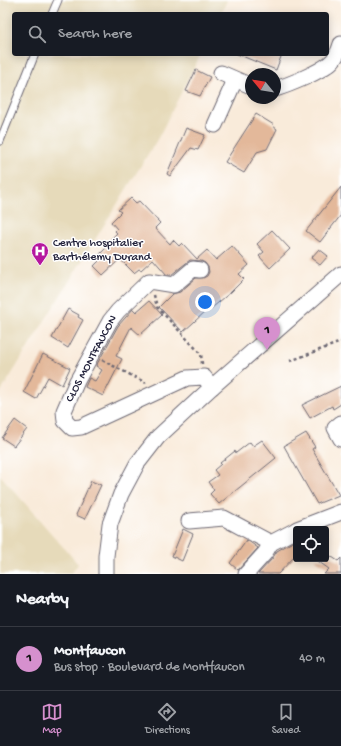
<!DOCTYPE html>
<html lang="en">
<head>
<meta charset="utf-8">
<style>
	:root { --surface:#171b24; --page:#20242c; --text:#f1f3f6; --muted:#9ea1a6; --line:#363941; --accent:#d690ce }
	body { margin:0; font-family:"Gochi Hand",sans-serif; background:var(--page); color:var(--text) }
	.controls { position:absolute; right:12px; bottom:12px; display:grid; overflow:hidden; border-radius:4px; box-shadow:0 2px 10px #0003 }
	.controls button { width:36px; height:36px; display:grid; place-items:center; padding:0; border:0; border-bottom:1px solid var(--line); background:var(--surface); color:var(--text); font:20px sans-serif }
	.compass { position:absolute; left:245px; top:68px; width:36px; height:36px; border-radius:50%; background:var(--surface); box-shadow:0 2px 10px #0003; rotate:300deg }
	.you { position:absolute; left:205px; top:302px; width:14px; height:14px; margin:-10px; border:3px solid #fff; border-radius:50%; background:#1a73e8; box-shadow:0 0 0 6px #1a73e833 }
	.badge { display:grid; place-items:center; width:26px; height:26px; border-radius:50%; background:var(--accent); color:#111; font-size:13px; font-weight:700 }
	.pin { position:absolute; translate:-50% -33px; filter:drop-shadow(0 1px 2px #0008) }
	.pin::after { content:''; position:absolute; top:21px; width:14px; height:12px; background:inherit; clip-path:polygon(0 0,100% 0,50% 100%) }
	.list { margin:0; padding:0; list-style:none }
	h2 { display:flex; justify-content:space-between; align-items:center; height:52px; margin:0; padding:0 16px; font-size:17px }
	h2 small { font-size:13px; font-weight:400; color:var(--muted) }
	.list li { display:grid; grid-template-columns:26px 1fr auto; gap:12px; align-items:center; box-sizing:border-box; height:64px; padding:0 16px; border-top:1px solid var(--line) }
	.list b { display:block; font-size:15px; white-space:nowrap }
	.list p { margin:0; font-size:13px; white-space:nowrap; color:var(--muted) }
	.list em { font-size:13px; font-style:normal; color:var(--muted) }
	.icon { flex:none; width:22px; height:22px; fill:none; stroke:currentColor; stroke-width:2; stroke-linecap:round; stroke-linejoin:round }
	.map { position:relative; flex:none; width:341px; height:574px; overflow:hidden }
	.search { position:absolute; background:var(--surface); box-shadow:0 2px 10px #0003; left:12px; right:12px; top:12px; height:44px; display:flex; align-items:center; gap:10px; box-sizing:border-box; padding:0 14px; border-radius:4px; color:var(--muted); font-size:15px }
	.sheet { height:116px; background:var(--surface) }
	nav { display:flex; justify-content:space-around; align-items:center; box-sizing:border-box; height:56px; border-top:1px solid var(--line); background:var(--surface); font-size:11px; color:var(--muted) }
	nav a { display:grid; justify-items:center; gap:2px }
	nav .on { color:var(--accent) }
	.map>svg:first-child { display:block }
</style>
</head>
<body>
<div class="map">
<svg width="341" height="574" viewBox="0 0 341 574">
	<rect width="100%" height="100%" fill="#fff"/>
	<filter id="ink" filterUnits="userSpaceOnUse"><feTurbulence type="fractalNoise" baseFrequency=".025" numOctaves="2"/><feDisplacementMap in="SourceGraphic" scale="8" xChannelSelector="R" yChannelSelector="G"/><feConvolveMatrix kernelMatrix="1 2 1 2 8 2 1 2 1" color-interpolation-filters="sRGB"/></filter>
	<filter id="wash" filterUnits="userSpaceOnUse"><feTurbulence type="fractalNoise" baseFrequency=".012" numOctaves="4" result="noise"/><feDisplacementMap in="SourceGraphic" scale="16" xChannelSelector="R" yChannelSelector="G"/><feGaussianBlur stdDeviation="0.9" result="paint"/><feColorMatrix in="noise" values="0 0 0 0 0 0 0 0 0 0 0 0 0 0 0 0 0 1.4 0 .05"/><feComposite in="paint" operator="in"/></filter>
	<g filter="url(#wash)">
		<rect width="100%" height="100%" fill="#f9ebda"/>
		<g fill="#e6daba">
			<path d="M0,0H227L221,14H14V54H201L158,138L0,393Z"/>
			<path d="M0,475L78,564L71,574H0Z"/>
		</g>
		<g id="blocks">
			<g fill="#e3b89a">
				<path d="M237,54H282L276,70Z"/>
				<path d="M196,70L210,77L200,96L186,91Z"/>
				<path d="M256,114L274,125L273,126L277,129L267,149L257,152L244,173L225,162Z"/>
				<path d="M186,128L205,135L198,150L191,148L170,176L167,174Z"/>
				<path d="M341,187V215L320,242L306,231Z"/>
				<path d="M131,198L136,203L139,201L160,223L155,228L170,244L173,240L179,246L182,243L197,259L207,250L216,260L232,246L249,265L239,274L244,279L231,292L207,312L206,311L183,332L159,307L172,294L180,292L196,278H203L207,276L209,272L208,267L205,263L201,261L190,260L171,275H167L153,259L141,270L139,269L134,273L120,259L103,275L94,266L100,260L97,257L109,245L107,243L117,233L115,231L117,229L111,222L121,212L118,210Z"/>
				<path d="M272,230L290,249L270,268L259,256L264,252L257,244Z"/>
				<path d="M319,249L328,256L320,265L311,258Z"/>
				<path d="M149,301L162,315L140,335L131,327L116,356L122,359L103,396L85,387L89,378L95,381L102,370L96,366L118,326L133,309L136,312Z"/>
				<path d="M68,309L79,315L78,317L83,320L68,348L52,338Z"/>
				<path d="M43,354L70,368L62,385L48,377L36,399L24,392Z"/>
				<path d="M341,386V404L333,409L332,406L310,418L302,405Z"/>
				<path d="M15,420L27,429L14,446L2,438Z"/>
				<path d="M306,433L315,447L312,449L339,495L317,504L284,446Z"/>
				<path d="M262,440L276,458L219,504L210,494L214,490L208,482L218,475L214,470L221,464L220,463L235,451L236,453L250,442L253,446Z"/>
				<path d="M91,481L101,485L85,519L76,515Z"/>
				<path d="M183,529L193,534L182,561L172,556Z"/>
				<path d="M247,540L258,548L238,570L230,563Z"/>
				<path d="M296,540V555L278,574H258L272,559L277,551Z"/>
				<path d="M326,553L338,561L341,558V574H324L329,569L315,559H326Z"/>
			</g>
		</g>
	</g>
	<g filter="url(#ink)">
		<use href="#blocks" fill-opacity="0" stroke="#6d6873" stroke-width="1"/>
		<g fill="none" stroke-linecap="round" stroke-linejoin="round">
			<g stroke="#6d6873" stroke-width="9">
				<g id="service">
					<path d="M52,14L58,0"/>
					<path d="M0,141L35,54"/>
				</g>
			</g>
			<g stroke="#6d6873" stroke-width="17">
				<g id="minor">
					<path d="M221,73L251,86"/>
					<path d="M275,89C289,85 320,72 330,63C336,58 339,51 341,44"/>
					<path d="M215,125L235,80"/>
					<path d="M200,270L193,269L174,285L149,281L118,311L110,321L77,381L64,411L65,421L72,428L81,427L187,378L204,377L212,387"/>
					<path d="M341,423L335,428L341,439"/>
					<path d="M189,521L224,518L271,543"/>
					<path d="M297,529L341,512"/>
					<path d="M106,574V556L110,524L121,494L137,464L158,437L212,387L341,274"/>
					<path d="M246,574L265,553L271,543L296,530"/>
				</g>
			</g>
			<g stroke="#6d6873" stroke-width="2.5" stroke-dasharray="3 3" stroke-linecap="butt">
				<path d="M154,295L157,307L201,354L202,364"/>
				<path d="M102,360L146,383"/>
				<path d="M290,361L341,342"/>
			</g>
			<use href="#service" stroke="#fff" stroke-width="7"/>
			<use href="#minor" stroke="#fff" stroke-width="15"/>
		</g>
	</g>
	<defs>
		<g id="hospital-pin" transform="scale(0.9)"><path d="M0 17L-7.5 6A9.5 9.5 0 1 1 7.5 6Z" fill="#b5179e" stroke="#fff"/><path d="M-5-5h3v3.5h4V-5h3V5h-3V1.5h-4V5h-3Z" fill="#fff"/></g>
	</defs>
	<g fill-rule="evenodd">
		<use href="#hospital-pin" x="40" y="251"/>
	</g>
	<g text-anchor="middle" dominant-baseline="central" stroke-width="3" stroke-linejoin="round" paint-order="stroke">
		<g font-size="12" fill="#22223b" stroke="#fff" text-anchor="start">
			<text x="53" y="244">Centre hospitalier<tspan x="53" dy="14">Barthélemy Durand</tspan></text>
		</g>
		<g font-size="12" fill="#22223b" stroke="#fff">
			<text transform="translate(92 359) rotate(-62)">CLOS MONTFAUCON</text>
		</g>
	</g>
</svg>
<div class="controls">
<button><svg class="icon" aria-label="locate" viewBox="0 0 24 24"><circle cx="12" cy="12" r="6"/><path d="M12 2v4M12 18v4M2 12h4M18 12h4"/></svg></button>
</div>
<svg class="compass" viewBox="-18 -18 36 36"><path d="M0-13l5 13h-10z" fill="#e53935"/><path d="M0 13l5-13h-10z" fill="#9ea1a6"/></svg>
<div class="you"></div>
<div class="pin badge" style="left:267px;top:350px">1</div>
<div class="search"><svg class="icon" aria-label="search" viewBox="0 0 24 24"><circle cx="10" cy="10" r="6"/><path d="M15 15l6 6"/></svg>Search here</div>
</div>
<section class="sheet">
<h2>Nearby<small></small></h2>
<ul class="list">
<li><span class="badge">1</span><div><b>Montfaucon</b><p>Bus stop · Boulevard de Montfaucon</p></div><em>40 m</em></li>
</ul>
</section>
<nav>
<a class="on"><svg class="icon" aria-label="map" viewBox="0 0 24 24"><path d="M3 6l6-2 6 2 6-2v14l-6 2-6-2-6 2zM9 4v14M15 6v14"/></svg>Map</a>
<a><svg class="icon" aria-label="directions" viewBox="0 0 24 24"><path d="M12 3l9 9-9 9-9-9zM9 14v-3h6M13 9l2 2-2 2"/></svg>Directions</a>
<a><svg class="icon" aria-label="saved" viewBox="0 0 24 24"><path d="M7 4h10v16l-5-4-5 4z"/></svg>Saved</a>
</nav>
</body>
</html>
